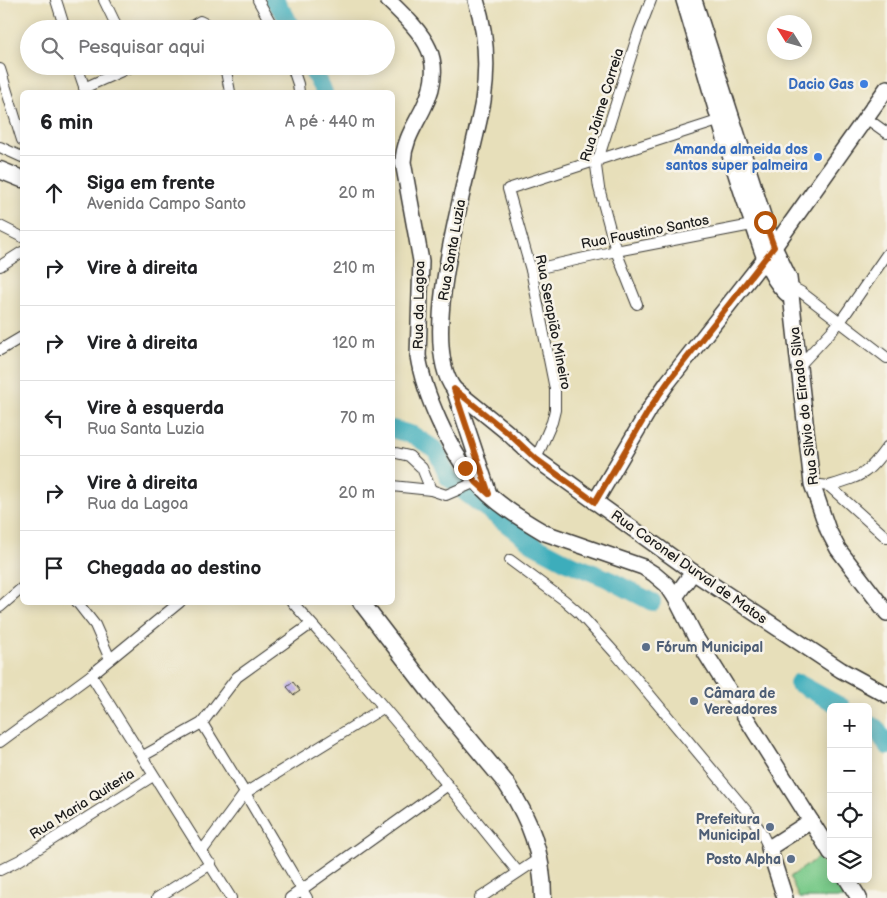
<!DOCTYPE html>
<html lang="pt">
<head>
<meta charset="utf-8">
<style>
	:root { --surface:#fff; --page:#f6f6f6; --text:#202124; --muted:#757577; --line:#e0e0e0 }
	body { margin:0; font-family:"Balsamiq Sans",sans-serif; background:var(--page); color:var(--text) }
	.controls { position:absolute; right:15px; bottom:15px; display:grid; overflow:hidden; border-radius:8px; box-shadow:0 2px 12px #0003 }
	.controls button { width:45px; height:45px; display:grid; place-items:center; padding:0; border:0; border-bottom:1px solid var(--line); background:var(--surface); color:var(--text); font:25px sans-serif }
	.compass { position:absolute; left:767px; top:15px; width:45px; height:45px; border-radius:50%; background:var(--surface); box-shadow:0 2px 12px #0003; rotate:307deg }
	.stop { position:absolute; width:15px; height:15px; margin:-11px; border:4px solid #b45309; border-radius:50%; background:#fff }
	.stop.end { background:#b45309; border-color:#fff; box-shadow:0 1px 5px #0008 }
	.list { margin:0; padding:0; list-style:none }
	h2 { display:flex; justify-content:space-between; align-items:center; height:65px; margin:0; padding:0 20px; font-size:21px }
	h2 small { font-size:16px; font-weight:400; color:var(--muted) }
	.list li { display:grid; grid-template-columns:32px 1fr auto; gap:15px; align-items:center; box-sizing:border-box; height:75px; padding:0 20px; border-top:1px solid var(--line) }
	.list b { display:block; font-size:19px; white-space:nowrap }
	.list p { margin:0; font-size:16px; white-space:nowrap; color:var(--muted) }
	.list em { font-size:16px; font-style:normal; color:var(--muted) }
	.icon { flex:none; width:28px; height:28px; fill:none; stroke:currentColor; stroke-width:2; stroke-linecap:round; stroke-linejoin:round }
	.map { position:relative; flex:none; width:887px; height:898px; overflow:hidden }
	.search { position:absolute; background:var(--surface); box-shadow:0 2px 12px #0003; left:20px; top:20px; width:375px; height:55px; display:flex; align-items:center; gap:12px; box-sizing:border-box; padding:0 18px; border-radius:28px; color:var(--muted); font-size:19px }
	.panel { position:absolute; background:var(--surface); box-shadow:0 2px 12px #0003; left:20px; top:90px; width:375px; height:515px; border-radius:8px }
	.map>svg:first-child { display:block }
</style>
</head>
<body>
<div class="map">
<svg width="887" height="898" viewBox="0 0 887 898">
	<rect width="100%" height="100%" fill="#f7f3e8"/>
	<filter id="ink" filterUnits="userSpaceOnUse"><feTurbulence type="fractalNoise" baseFrequency=".02" numOctaves="2"/><feDisplacementMap in="SourceGraphic" scale="10" xChannelSelector="R" yChannelSelector="G"/><feConvolveMatrix kernelMatrix="1 2 1 2 8 2 1 2 1" color-interpolation-filters="sRGB"/></filter>
	<filter id="wash" filterUnits="userSpaceOnUse"><feTurbulence type="fractalNoise" baseFrequency=".0096" numOctaves="4" result="noise"/><feDisplacementMap in="SourceGraphic" scale="20" xChannelSelector="R" yChannelSelector="G"/><feGaussianBlur stdDeviation="1.12" result="paint"/><feColorMatrix in="noise" values="0 0 0 0 0 0 0 0 0 0 0 0 0 0 0 0 0 1.4 0 .05"/><feComposite in="paint" operator="in"/></filter>
	<g filter="url(#wash)">
		<rect width="100%" height="100%" fill="#e7dfba"/>
		<path fill="#7aca8a" stroke="#4b7353" d="M819,857L831,876V879H833L845,898H799L790,877Z"/>
		<g fill="none" stroke-linecap="round" stroke-linejoin="round">
			<g stroke="#3eadbb" stroke-width="18">
				<path d="M274,0L285,15L292,29"/>
				<path d="M310,66L324,92"/>
				<path d="M392,429L413,435L436,450L448,477L467,494L533,544L569,563L608,579L652,602"/>
				<path d="M798,683L842,707"/>
				<path d="M868,723L876,728L887,746"/>
			</g>
		</g>
		<g id="blocks">
			<path fill="#bfb1e6" d="M293,682L300,691L294,695L287,687Z"/>
		</g>
	</g>
	<g filter="url(#ink)">
		<use href="#blocks" fill-opacity="0" stroke="#3a3934" stroke-width="1"/>
		<g fill="none" stroke-linecap="round" stroke-linejoin="round">
			<g stroke="#3a3934" stroke-width="12">
				<g id="street">
					<path d="M56,0L65,29"/>
					<path d="M104,0L118,29"/>
					<path d="M258,0L274,29"/>
					<path d="M187,29L200,21L208,25L210,29"/>
					<path d="M77,66L86,92"/>
					<path d="M225,66L230,92"/>
					<path d="M292,66L298,84L299,92"/>
					<path d="M0,69L22,140"/>
					<path d="M84,88L133,66"/>
					<path d="M866,118L887,133"/>
					<path d="M0,147L22,157"/>
					<path d="M0,226L22,237"/>
					<path d="M0,266L22,252"/>
					<path d="M531,270L616,251L757,224"/>
					<path d="M788,285L801,292L887,358"/>
					<path d="M637,304L616,251L599,188L596,166L639,31L651,0"/>
					<path d="M0,350L22,337"/>
					<path d="M800,365L840,322L887,254"/>
					<path d="M392,452L409,456L422,468L431,490"/>
					<path d="M536,459L552,422L555,410V389L531,270L508,189L724,119"/>
					<path d="M812,484L829,486L887,538"/>
					<path d="M392,486L431,490L446,495L476,482"/>
					<path d="M829,486C862,476 867,475 887,447"/>
					<path d="M510,560L564,600L579,613L615,653L749,814L760,830L769,848"/>
					<path d="M77,602L95,625L110,659"/>
					<path d="M292,602L343,659L408,736L518,872"/>
					<path d="M0,607L22,588"/>
					<path d="M91,675L231,898"/>
					<path d="M202,723L245,793L307,898"/>
					<path d="M0,742L91,675L180,602"/>
					<path d="M143,756L202,723L237,677L311,624"/>
					<path d="M202,851L245,793L383,708"/>
					<path d="M0,870L20,860L153,776"/>
					<path d="M157,898L211,864"/>
					<path d="M290,898L448,785"/>
					<path d="M480,898L540,858"/>
				</g>
			</g>
			<g stroke="#3a3934" stroke-width="18">
				<g id="secondary">
					<path d="M388,0C423,34 449,58 423,109C414,127 404,141 403,162L421,261L418,356C424,394 450,452 475,480C493,502 521,519 545,533L643,567L654,574L667,585L675,597L696,638L831,853"/>
					<path d="M476,0C486,32 488,68 483,101C472,165 415,338 454,389L488,491"/>
					<path d="M684,0C707,75 726,150 753,224C762,249 769,281 791,297"/>
					<path d="M694,0L765,222L774,247L789,278L790,286L812,484L828,530L838,549L887,613"/>
					<path d="M454,389L507,432L536,459L693,572L841,670L887,695"/>
					<path d="M595,502L652,405L668,382L774,247L887,88"/>
					<path d="M675,597L693,572"/>
					<path d="M847,879L859,898"/>
					<path d="M785,898L769,848L811,821"/>
				</g>
			</g>
			<g stroke="#3a3934" stroke-width="19">
				<g id="primary">
					<path d="M0,170L22,179"/>
					<path d="M361,602L430,692L506,783C530,819 543,854 543,898"/>
				</g>
			</g>
			<use href="#street" stroke="#fff" stroke-width="10"/>
			<use href="#secondary" stroke="#fff" stroke-width="15"/>
			<use href="#primary" stroke="#fff" stroke-width="16"/>
		</g>
	</g>
	<g fill="none" stroke-linecap="round" stroke-linejoin="round" filter="url(#ink)">
		<path stroke="#b45309" stroke-width="6" d="M465,468L476,482L489,494L454,389L507,432L536,459L595,502L652,405L668,382L774,247L765,222"/>
	</g>
	<g fill="#3f7fe0" stroke="#f7f3e8" stroke-width="2">
		<circle cx="864" cy="84" r="5"/>
		<circle cx="818" cy="157" r="5"/>
	</g>
	<g fill="#5c6f8a" stroke="#f7f3e8" stroke-width="2">
		<circle cx="646" cy="647" r="5"/>
		<circle cx="694" cy="701" r="5"/>
		<circle cx="770" cy="827" r="5"/>
		<circle cx="791" cy="859" r="5"/>
	</g>
	<g text-anchor="middle" dominant-baseline="central" stroke-width="5" stroke-linejoin="round" paint-order="stroke">
		<g font-size="14" font-weight="bold" fill="#366cbe" stroke="#f7f3e8" text-anchor="end">
			<text x="854" y="84">Dacio Gas</text>
			<text x="808" y="149">Amanda almeida dos<tspan x="808" dy="16">santos super palmeira</tspan></text>
		</g>
		<g font-size="14" fill="#1c1c1c" stroke="#f7f3e8">
			<text transform="translate(602 105) rotate(-73)">Rua Jaime Correia</text>
			<text transform="translate(645 232) rotate(-11)">Rua Faustino Santos</text>
			<text transform="translate(452 250) rotate(-80)">Rua Santa Luzia</text>
			<text transform="translate(419 305) rotate(-89)">Rua da Lagoa</text>
			<text transform="translate(553 322) rotate(79)">Rua Serapião Mineiro</text>
			<text transform="translate(804 406) rotate(-97)">Rua Silvio do Eirado Silva</text>
			<text transform="translate(689 567) rotate(35)">Rua Coronel Durval de Matos</text>
			<text transform="translate(82 804) rotate(-32)">Rua Maria Quiteria</text>
		</g>
		<g font-size="14" font-weight="bold" fill="#4e5e75" stroke="#f7f3e8" text-anchor="start">
			<text x="656" y="647">Fórum Municipal</text>
			<text x="704" y="693">Câmara de<tspan x="704" dy="16">Vereadores</tspan></text>
			<text x="760" y="819" text-anchor="end">Prefeitura<tspan x="760" dy="16">Municipal</tspan></text>
			<text x="781" y="859" text-anchor="end">Posto Alpha</text>
		</g>
	</g>
</svg>
<div class="controls">
<button>+</button>
<button>−</button>
<button><svg class="icon" aria-label="locate" viewBox="0 0 24 24"><circle cx="12" cy="12" r="6"/><path d="M12 2v4M12 18v4M2 12h4M18 12h4"/></svg></button>
<button><svg class="icon" aria-label="layers" viewBox="0 0 24 24"><path d="M12 4l9 5-9 5-9-5zM3 14l9 5 9-5"/></svg></button>
</div>
<svg class="compass" viewBox="-18 -18 36 36"><path d="M0-13l5 13h-10z" fill="#e53935"/><path d="M0 13l5-13h-10z" fill="#757577"/></svg>
<div class="stop" style="left:765px;top:222px"></div>
<div class="stop end" style="left:465px;top:468px"></div>
<div class="search"><svg class="icon" aria-label="search" viewBox="0 0 24 24"><circle cx="10" cy="10" r="6"/><path d="M15 15l6 6"/></svg>Pesquisar aqui</div>
<section class="panel">
<h2>6 min<small>A pé · 440 m</small></h2>
<ul class="list">
<li><svg class="icon" aria-label="ahead" viewBox="0 0 24 24"><path d="M12 20V5M6 11l6-6 6 6"/></svg><div><b>Siga em frente</b><p>Avenida Campo Santo</p></div><em>20 m</em></li>
<li><svg class="icon" aria-label="right" viewBox="0 0 24 24"><path d="M7 20v-9h11M14 6l5 5-5 5"/></svg><div><b>Vire à direita</b></div><em>210 m</em></li>
<li><svg class="icon" aria-label="right" viewBox="0 0 24 24"><path d="M7 20v-9h11M14 6l5 5-5 5"/></svg><div><b>Vire à direita</b></div><em>120 m</em></li>
<li><svg class="icon" aria-label="left" viewBox="0 0 24 24"><path d="M17 20v-9H6M10 6l-5 5 5 5"/></svg><div><b>Vire à esquerda</b><p>Rua Santa Luzia</p></div><em>70 m</em></li>
<li><svg class="icon" aria-label="right" viewBox="0 0 24 24"><path d="M7 20v-9h11M14 6l5 5-5 5"/></svg><div><b>Vire à direita</b><p>Rua da Lagoa</p></div><em>20 m</em></li>
<li><svg class="icon" aria-label="arrive" viewBox="0 0 24 24"><path d="M6 21V4h12l-3 4 3 4H6"/></svg><div><b>Chegada ao destino</b></div></li>
</ul>
</section>
</div>
</body>
</html>
